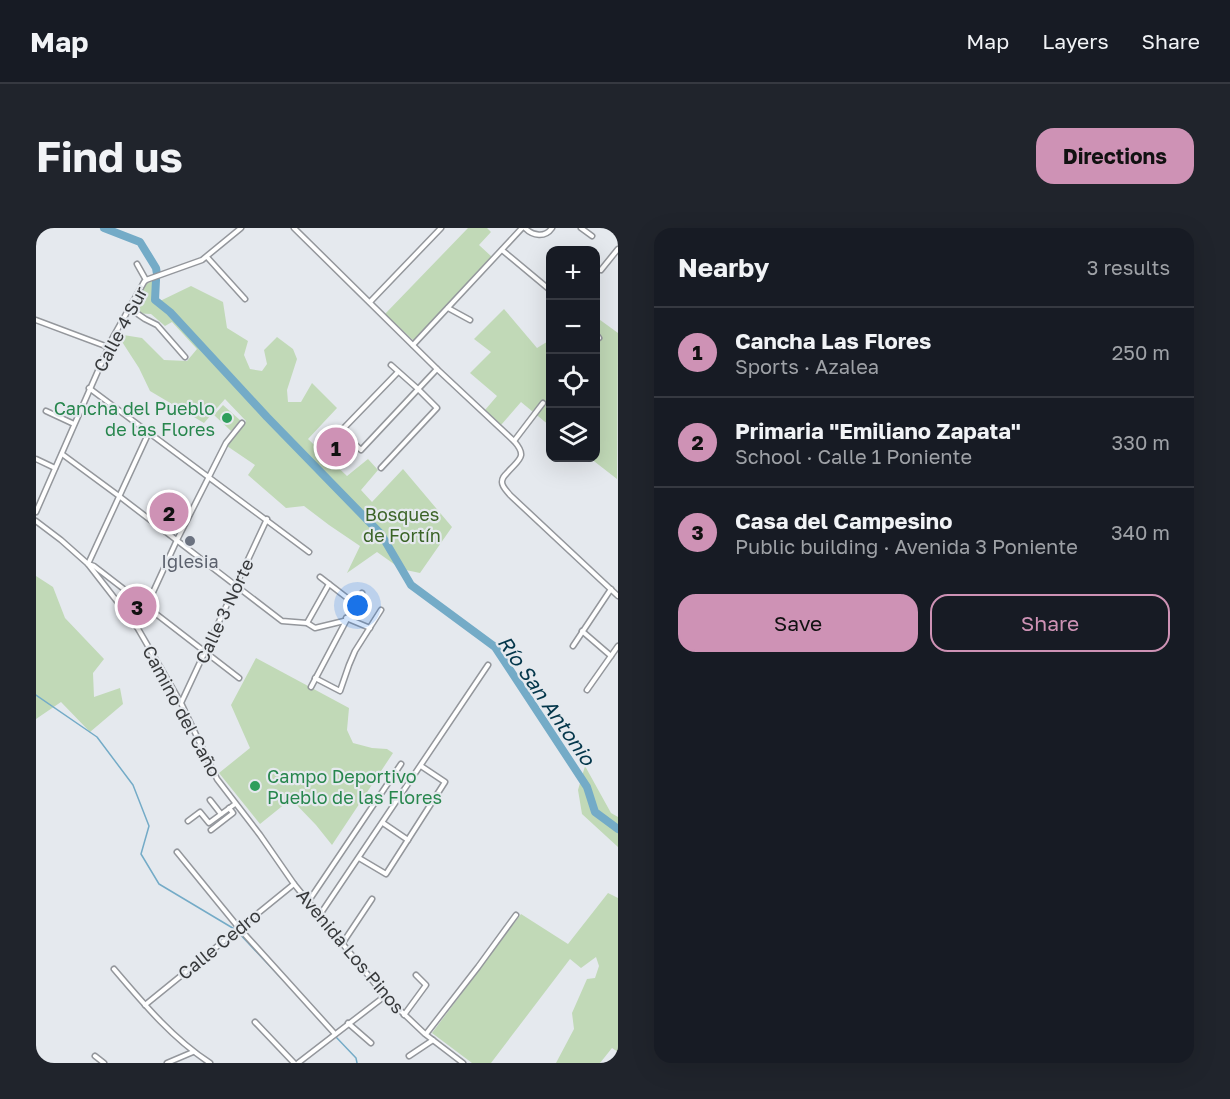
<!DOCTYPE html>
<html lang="en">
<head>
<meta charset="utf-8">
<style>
	:root { --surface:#171b24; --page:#20242c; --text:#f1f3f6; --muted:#9ea1a6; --line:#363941; --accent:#ce92b5 }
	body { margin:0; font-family:"Golos Text",sans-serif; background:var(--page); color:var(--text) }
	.controls { position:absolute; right:18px; top:18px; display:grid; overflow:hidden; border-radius:12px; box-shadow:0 6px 24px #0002 }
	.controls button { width:54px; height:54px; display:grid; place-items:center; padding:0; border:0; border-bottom:2px solid var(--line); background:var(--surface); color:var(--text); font:30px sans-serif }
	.you { position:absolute; left:322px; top:378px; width:21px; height:21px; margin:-15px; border:4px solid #fff; border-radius:50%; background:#1a73e8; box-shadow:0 0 0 9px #1a73e833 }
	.badge { display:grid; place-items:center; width:39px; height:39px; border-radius:50%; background:var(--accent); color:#111; font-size:20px; font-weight:700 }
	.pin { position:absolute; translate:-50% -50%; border:3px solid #fff; box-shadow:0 2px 6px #0006 }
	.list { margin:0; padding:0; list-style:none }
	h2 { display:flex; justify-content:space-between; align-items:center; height:78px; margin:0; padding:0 24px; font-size:26px }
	h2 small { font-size:20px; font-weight:400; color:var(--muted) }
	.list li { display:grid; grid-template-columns:39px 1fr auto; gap:18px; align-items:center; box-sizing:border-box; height:90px; padding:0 24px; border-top:2px solid var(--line) }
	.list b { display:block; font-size:22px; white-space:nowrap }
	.list p { margin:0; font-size:20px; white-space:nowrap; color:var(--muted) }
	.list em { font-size:20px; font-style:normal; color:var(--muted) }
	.actions { display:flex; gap:12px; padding:18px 24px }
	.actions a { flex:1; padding:14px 0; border:2px solid var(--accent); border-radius:18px; text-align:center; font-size:21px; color:var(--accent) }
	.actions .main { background:var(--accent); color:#111 }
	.icon { flex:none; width:33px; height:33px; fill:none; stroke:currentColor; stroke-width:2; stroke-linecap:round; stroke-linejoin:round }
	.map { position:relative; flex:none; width:582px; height:835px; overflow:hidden; border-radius:18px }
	header { display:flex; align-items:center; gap:36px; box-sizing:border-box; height:84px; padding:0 30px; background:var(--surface); border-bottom:2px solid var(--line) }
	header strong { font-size:28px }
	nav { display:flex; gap:33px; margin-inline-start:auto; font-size:21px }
	.intro { display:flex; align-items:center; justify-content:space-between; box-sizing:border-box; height:144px; padding:0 36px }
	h1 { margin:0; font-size:42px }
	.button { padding:15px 27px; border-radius:18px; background:var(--accent); color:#111; font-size:21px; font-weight:700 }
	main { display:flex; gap:36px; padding:0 36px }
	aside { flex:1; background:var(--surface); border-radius:18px; box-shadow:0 6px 24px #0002 }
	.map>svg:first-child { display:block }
</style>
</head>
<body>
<header>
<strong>Map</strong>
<nav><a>Map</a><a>Layers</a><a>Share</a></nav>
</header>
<div class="intro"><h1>Find us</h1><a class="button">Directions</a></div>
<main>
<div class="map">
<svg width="582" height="835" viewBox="0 0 582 835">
	<rect width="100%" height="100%" fill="#e5e9ee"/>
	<g fill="#c1d9b7">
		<path d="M432,0H451L455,4L443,17L456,29L378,113L349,86Z"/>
		<path d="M118,52V64L124,73L155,58L187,74L191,100L212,113L208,127L214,141L226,143L231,136L228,122L241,109L257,121L261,131L251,162L252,174H265L276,155L301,180L272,211L311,248L332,231L342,242L325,262L336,274L367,241L416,299L384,345L365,341L341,324L311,345L324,318L293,297L268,278L250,280L212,247L219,237L191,218L210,193L189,171L168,195L114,163L103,140L81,106L106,110L128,132L151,133L161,121L136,94L129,98L115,86L94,85L108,57Z"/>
		<path d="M468,81L501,120L514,112V198L485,174L465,197L449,182L461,168L434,145L455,124L438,111Z"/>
		<path d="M560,89L582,105L581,251L554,230H560Z"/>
		<path d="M187,177L205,193L195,203L178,187Z"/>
		<path d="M297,210L309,221L303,228L290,217Z"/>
		<path d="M0,348L17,359L29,390L68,431L57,445L58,469L84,460L87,476L54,504L25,474L0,491Z"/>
		<path d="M220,430L313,480L311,502L317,515L336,520L351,521L357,525L296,617L280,597L255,571L224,596L183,545L214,520L195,477Z"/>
		<path d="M549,538L575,585L582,589V619L546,586L542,562Z"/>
		<path d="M572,665L582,670V824L576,820L564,835H520L538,801L536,785L551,751L559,750L563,738L560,729L545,740L534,731L455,835H436L396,805L485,686L532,716Z"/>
	</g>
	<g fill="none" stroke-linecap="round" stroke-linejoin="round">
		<g stroke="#74abc7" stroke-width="1.5">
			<path d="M0,467L61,509L97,557L113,598L105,626L123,656L200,702L262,768"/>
			<path d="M300,809L320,830L321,835"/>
		</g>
		<g stroke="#74abc7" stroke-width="8">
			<path d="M68,0L104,14L120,40L121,46"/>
			<path d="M120,52L119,72L134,84L231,189L345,306L375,357L459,419L551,559L559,584L582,601"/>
		</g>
		<g stroke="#94979c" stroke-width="7">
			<g id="street">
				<path d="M258,0L401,141L478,213C492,229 483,231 471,245C468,248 466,250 466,254C466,259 471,263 474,267L582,368"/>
				<path d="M489,0C497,8 509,10 516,0"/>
				<path d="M545,0L556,8"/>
				<path d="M466,22L514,62"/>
				<path d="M171,29L209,71"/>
				<path d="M101,36L110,52"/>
				<path d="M565,42L582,21"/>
				<path d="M334,74L405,0"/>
				<path d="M93,80L109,91L121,97L149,129"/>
				<path d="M412,80L434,92"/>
				<path d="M0,92L72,119"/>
				<path d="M560,106L563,110"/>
				<path d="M377,117L486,0"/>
				<path d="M362,144L305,203L325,222L401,141"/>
				<path d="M53,160L273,324"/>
				<path d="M10,183L38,196"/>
				<path d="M113,204L52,336L58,338L203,450"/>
				<path d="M478,213L507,175"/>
				<path d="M26,226L83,268L246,393L271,395L279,400L308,393"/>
				<path d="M0,231L19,240"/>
				<path d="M345,240L401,180L382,161L355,137"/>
				<path d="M0,284L76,111L108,54L110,52L166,32L205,0"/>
				<path d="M0,293L25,312L52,336L101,399L145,475L181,551L224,607L258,656L349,768L389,806L427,835"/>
				<path d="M284,349L319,376L326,365"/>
				<path d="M310,390L334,400"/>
				<path d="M271,395L293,356"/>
				<path d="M101,399L141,312L190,215L206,195"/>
				<path d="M546,403L575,428"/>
				<path d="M537,418L575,361"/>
				<path d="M279,450L304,463L313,437L319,423L345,382"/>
				<path d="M275,459L319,376"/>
				<path d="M551,462L582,418"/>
				<path d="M145,475L231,291"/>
				<path d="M174,572L185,586"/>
				<path d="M152,593L164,584L173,595L199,576"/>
				<path d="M347,595L372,612"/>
				<path d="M175,602L197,585L193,580"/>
				<path d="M141,624L203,700L299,806"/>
				<path d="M323,630L350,646L409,554L385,538"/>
				<path d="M272,674L365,536"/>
				<path d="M283,688L452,437"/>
				<path d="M306,716L336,671"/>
				<path d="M78,741C107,775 136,810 174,835"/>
				<path d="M109,777L258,656"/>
				<path d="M368,787L390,757L380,747"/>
				<path d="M219,794L258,835"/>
				<path d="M312,795L335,815"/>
				<path d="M390,806L442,739L480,687"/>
				<path d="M59,828L68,835"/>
				<path d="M373,828L397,812"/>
				<path d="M131,835L157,824"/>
				<path d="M262,835L349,768"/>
			</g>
		</g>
		<use href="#street" stroke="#fff" stroke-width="4"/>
	</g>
	<g fill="#2e9e5b" stroke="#e5e9ee" stroke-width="2">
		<circle cx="191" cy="190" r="6"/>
		<circle cx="219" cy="558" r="6"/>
	</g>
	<circle fill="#6b7280" stroke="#e5e9ee" stroke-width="2" cx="154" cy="313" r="6"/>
	<g text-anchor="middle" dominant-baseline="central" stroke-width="4.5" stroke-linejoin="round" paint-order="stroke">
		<g font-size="18" fill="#37393b" stroke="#e5e9ee">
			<text transform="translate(84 101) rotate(-62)">Calle 4 Sur</text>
			<text transform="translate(188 383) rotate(-65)">Calle 3 Norte</text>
			<text transform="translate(146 483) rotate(62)">Camino del Caño</text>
			<text transform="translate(183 716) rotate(-39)">Calle Cedro</text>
			<text transform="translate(315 723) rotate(50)">Avenida Los Pinos</text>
		</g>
		<g font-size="18" fill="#27864d" stroke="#e5e9ee" text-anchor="end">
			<text x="179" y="180">Cancha del Pueblo<tspan x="179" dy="21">de las Flores</tspan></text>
			<text x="231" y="548" text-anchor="start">Campo Deportivo<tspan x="231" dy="21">Pueblo de las Flores</tspan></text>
		</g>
		<g font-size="18" fill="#3a6326" stroke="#e5e9ee">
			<text x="366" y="286">Bosques<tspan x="366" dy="21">de Fortín</tspan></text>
		</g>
		<g font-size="18" fill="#5b616d" stroke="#e5e9ee">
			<text x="154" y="333">Iglesia</text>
		</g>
		<g font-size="20" font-style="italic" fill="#03364a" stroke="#e5e9ee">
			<text transform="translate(511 472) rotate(55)">Río San Antonio</text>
		</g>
	</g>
</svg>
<div class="controls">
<button>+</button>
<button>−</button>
<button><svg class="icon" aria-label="locate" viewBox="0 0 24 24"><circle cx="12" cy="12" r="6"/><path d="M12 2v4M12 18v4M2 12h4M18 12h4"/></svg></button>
<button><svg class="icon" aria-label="layers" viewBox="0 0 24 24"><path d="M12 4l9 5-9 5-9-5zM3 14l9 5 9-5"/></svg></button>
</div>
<div class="you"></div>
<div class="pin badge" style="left:300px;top:219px">1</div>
<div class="pin badge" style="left:133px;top:284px">2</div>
<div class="pin badge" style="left:101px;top:378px">3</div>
</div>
<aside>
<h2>Nearby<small>3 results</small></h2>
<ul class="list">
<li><span class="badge">1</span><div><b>Cancha Las Flores</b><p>Sports · Azalea</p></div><em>250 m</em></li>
<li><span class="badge">2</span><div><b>Primaria &quot;Emiliano Zapata&quot;</b><p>School · Calle 1 Poniente</p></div><em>330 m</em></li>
<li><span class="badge">3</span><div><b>Casa del Campesino</b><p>Public building · Avenida 3 Poniente</p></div><em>340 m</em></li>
</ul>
<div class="actions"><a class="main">Save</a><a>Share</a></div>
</aside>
</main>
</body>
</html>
